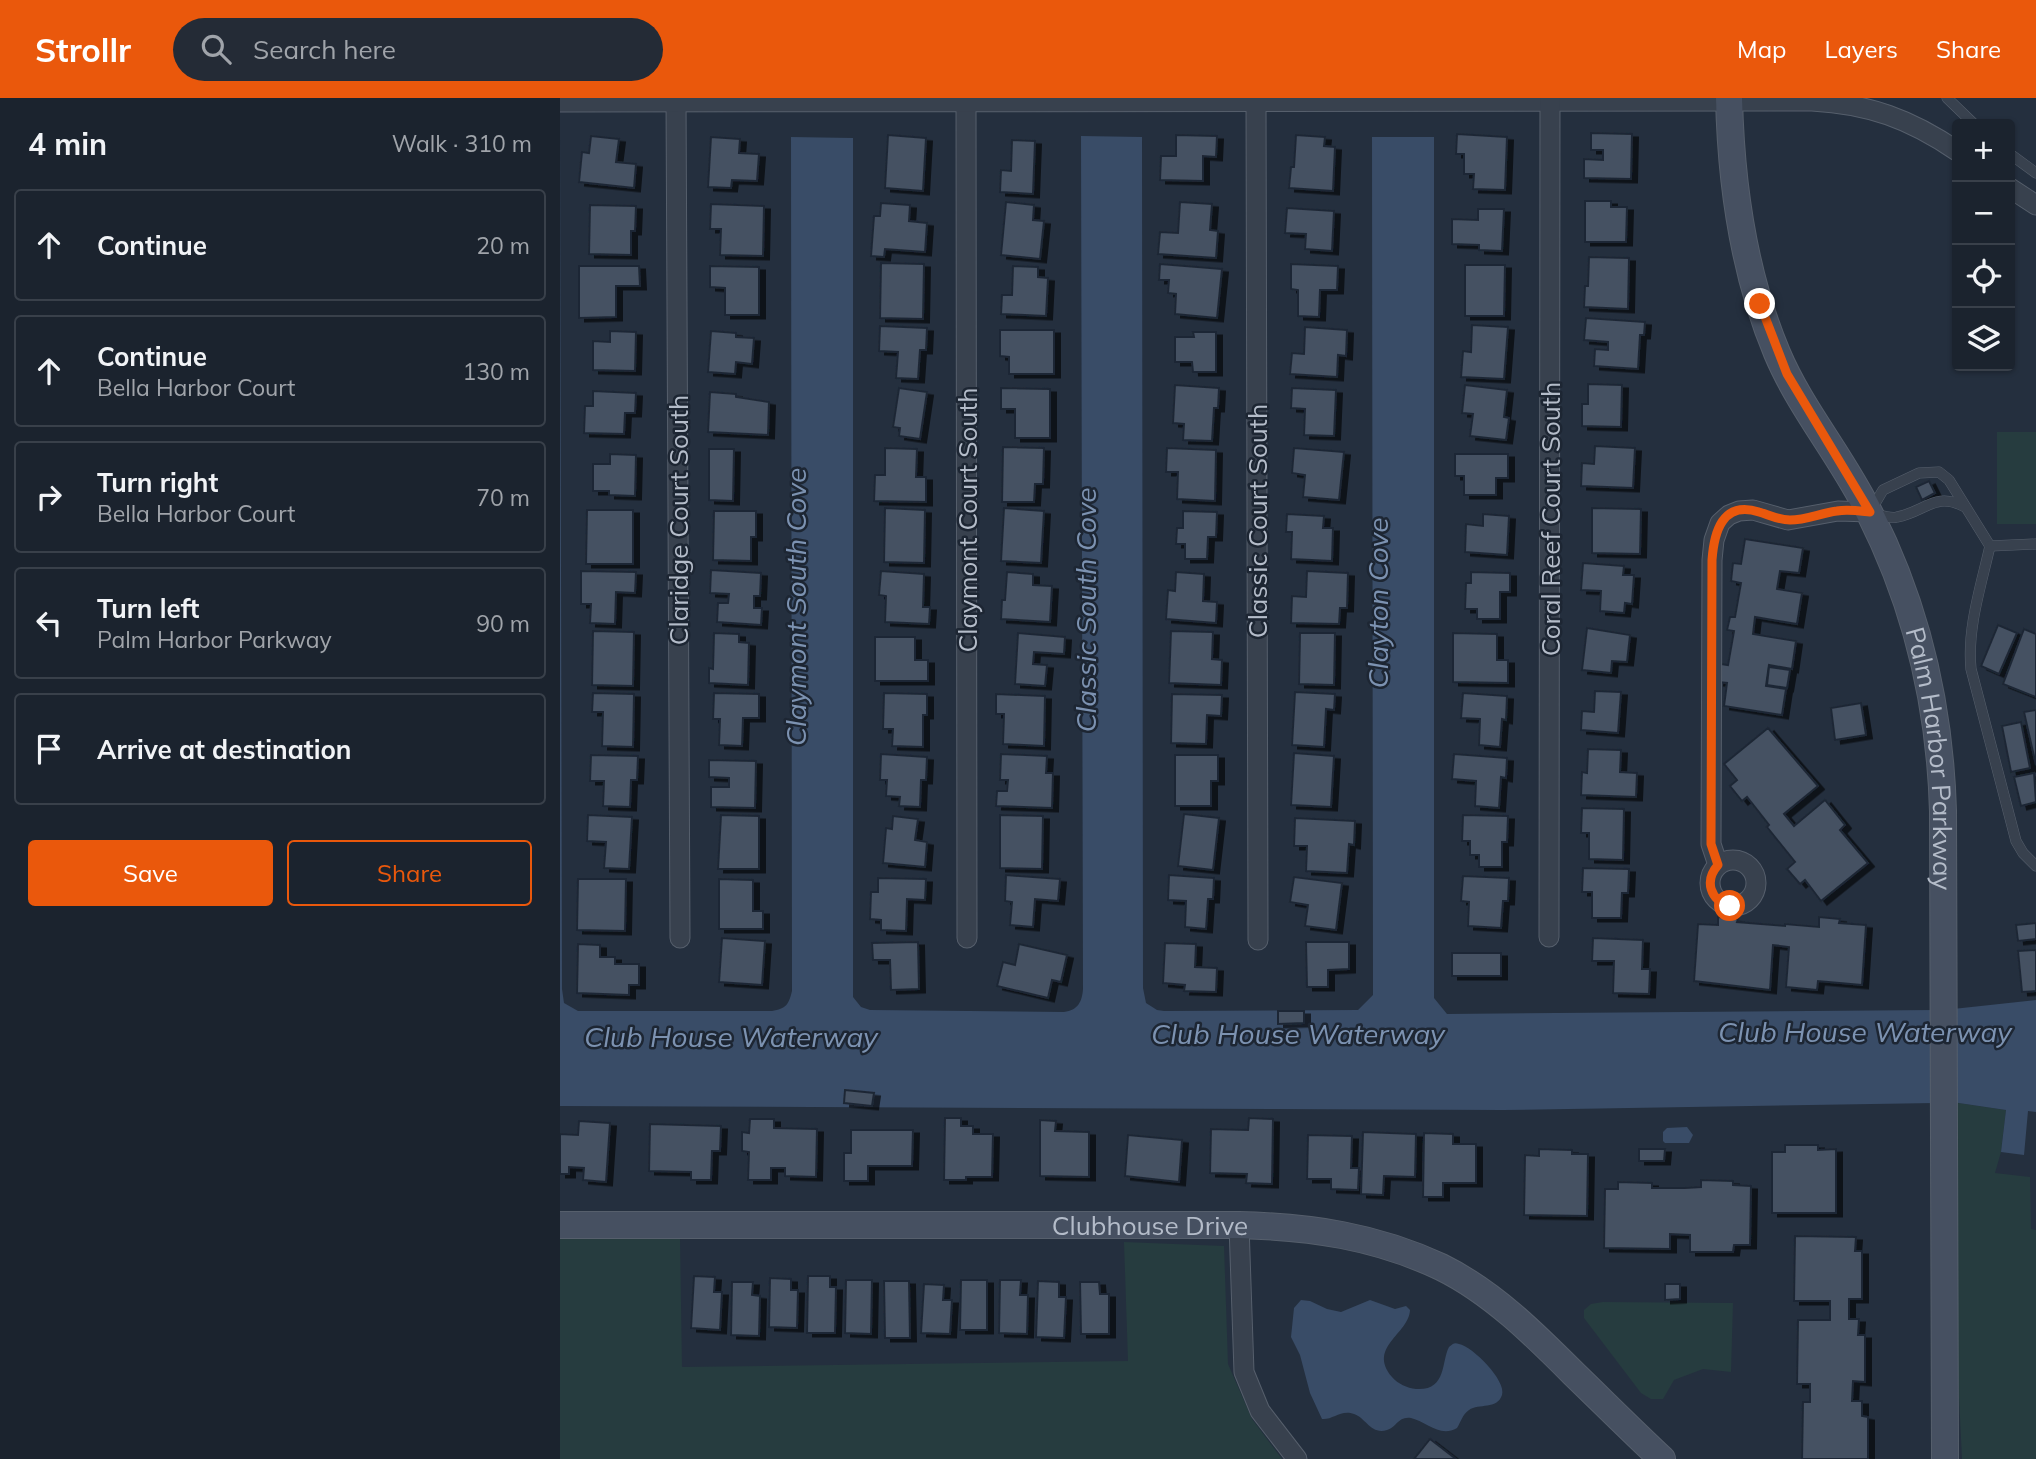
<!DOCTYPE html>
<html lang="en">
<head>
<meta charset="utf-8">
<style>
	:root { --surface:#1b232e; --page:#242b36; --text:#f1f3f6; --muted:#a0a4aa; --line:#39404a; --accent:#ea580c }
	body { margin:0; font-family:Mulish,sans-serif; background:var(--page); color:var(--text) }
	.controls { position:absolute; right:21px; top:21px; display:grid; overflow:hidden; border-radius:7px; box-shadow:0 2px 5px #0004 }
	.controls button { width:63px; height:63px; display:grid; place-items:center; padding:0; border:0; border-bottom:2px solid var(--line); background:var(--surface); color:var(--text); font:35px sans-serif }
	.stop { position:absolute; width:21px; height:21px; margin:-16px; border:5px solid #ea580c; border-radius:50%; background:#fff }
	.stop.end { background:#ea580c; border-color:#fff; box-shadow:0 2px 7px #0008 }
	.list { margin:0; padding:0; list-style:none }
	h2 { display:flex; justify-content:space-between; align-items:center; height:91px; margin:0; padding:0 28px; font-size:30px }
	h2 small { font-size:23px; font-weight:400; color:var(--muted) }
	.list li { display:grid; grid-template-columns:46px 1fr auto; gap:21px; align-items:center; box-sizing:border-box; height:112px; margin:0 14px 14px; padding:0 14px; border:2px solid var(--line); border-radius:7px }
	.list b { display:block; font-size:26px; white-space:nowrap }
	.list p { margin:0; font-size:23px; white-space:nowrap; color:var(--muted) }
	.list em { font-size:23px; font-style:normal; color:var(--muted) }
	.actions { display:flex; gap:14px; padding:21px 28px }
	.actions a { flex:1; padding:16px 0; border:2px solid var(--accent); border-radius:7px; text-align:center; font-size:24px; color:var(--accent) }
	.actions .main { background:var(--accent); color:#fff }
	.icon { flex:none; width:38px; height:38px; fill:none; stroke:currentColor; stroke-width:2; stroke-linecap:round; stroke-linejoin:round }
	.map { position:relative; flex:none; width:1476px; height:1361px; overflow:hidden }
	header { display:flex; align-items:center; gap:42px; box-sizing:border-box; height:98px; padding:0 35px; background:var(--accent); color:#fff }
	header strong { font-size:33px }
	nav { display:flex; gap:38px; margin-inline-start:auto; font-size:24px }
	.search { width:490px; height:63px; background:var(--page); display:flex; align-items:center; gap:18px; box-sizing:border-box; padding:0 24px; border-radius:38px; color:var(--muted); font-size:26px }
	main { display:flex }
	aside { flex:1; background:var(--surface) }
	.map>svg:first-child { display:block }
</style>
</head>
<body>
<header>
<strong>Strollr</strong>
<div class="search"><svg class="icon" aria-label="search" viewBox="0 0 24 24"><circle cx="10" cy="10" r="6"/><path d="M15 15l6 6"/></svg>Search here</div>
<nav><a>Map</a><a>Layers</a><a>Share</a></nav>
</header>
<main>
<aside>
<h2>4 min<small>Walk · 310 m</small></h2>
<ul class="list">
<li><svg class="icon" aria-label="ahead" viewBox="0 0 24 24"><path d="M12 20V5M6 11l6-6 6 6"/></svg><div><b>Continue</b></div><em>20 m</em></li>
<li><svg class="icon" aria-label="ahead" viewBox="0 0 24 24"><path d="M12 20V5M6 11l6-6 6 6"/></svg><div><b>Continue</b><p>Bella Harbor Court</p></div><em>130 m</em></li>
<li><svg class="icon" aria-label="right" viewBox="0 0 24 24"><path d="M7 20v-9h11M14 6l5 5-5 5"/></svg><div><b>Turn right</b><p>Bella Harbor Court</p></div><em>70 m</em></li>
<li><svg class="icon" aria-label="left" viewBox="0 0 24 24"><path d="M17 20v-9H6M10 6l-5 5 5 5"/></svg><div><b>Turn left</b><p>Palm Harbor Parkway</p></div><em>90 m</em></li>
<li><svg class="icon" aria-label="arrive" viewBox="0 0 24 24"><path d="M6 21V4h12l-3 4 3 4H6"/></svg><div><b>Arrive at destination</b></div></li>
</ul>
<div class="actions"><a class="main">Save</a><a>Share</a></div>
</aside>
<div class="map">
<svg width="1476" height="1361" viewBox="0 0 1476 1361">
	<defs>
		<filter id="shadow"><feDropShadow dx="6" dy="3.5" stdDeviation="0" flood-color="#0009"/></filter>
	</defs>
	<rect width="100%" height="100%" fill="#242f3e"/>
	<g fill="#263c3f">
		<rect x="1437" y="334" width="39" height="92"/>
		<path d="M1392,1004L1446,1012L1441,1054L1435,1075L1470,1079L1471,1131L1476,1132V1361H1402L1398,1279V1111Z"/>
		<path d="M120,1139L122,1269L568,1263L564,1144L664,1148L668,1266L692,1321L722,1361H0V1140Z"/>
		<path d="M1043,1204L1173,1205L1171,1274L1143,1271L1114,1282L1103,1301H1091L1081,1295L1024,1220V1212L1031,1206Z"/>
	</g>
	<g fill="#394c67">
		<path d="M521,38L582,39L583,890L586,905L597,912L604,913L798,912L813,897L812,39H874V900L887,916L1375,912V1005L943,1012L0,1008V40L2,891L4,905L18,913H212C226,911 229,906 232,893L231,39L293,40V899L301,909L310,912L504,914C518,912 522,904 523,891Z"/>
		<path d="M1476,902V1014L1468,1013L1464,1057L1441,1054L1446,1012L1392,1004L1393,911Z"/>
		<path d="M1127,1029L1133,1037L1129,1045H1105L1103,1043V1034L1107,1030Z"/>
		<path d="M741,1202L750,1203L767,1211L781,1214L810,1202L835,1211L846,1208L850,1212C849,1236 807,1249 832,1279C838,1286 847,1290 856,1291C887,1293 881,1264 889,1249C893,1246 894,1244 899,1246C912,1248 947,1283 942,1297C937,1312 919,1305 909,1312C902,1317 901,1324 897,1330C880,1340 867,1324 851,1320C838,1318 837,1329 827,1332C811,1337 806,1320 794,1316C781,1311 773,1322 762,1321L750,1295L740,1257L731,1239L734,1210Z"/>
	</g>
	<g fill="#455162" stroke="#1f2835" stroke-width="2" filter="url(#shadow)">
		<path d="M1031,35L1072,36L1071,81L1024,80V61L1043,62V52H1031Z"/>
		<path d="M897,36L947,39L945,92L913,91L914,76H904V56H896Z"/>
		<path d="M328,37L366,40L363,93L325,90Z"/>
		<path d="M616,37L657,38L656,59L643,58V83L600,82L601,58H616Z"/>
		<path d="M736,37L765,39L764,48L775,49L773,93L729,90L731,69H734Z"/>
		<path d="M31,38L59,41L56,64L76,66L74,90L19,84L22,54L29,55Z"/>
		<path d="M151,39L180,41L179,55L199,56L197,83L172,82L171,90L148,89Z"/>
		<path d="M452,42L475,43L473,96L440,94L441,72L451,73Z"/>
		<path d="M1025,103H1051V109H1067L1066,144H1025Z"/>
		<path d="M446,104L474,107L473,122L484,123L480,161L441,157Z"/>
		<path d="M620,104L652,106L650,132L658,133L656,160L598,156L600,134L618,135Z"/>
		<path d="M321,105L350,107L349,123L367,125L365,154L325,151L324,159L311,158L314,118H320Z"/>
		<path d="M151,106L204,108L203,158L160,157L161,131H150Z"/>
		<path d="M30,107L76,108L75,133H71V157L29,156Z"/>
		<path d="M727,110L774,113L772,153L745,151L746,136L725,135Z"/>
		<path d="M918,111H944L942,153L919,152V147L892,146V121L918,122Z"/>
		<path d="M1029,159L1069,160L1068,211L1024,209L1025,188H1028Z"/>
		<path d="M321,165L364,166L363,221L320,220Z"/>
		<path d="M600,166L662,171L657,220L615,216L616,196L608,195L609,182H599Z"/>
		<path d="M731,166L778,168L777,192H760L759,219L738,218V192L731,191Z"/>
		<path d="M905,167H945L944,218H905Z"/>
		<path d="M19,168H79L80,188H56V219L19,220Z"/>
		<path d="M150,168L199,169V217H165V190L150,189Z"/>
		<path d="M453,168L478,169V179L488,180L486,218L441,216L442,197H452Z"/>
		<path d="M1026,220L1085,224L1084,237H1080L1078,271L1034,268L1035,251L1048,252V244L1024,242Z"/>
		<path d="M912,227L948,229L944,281L901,279L903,253L911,254Z"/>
		<path d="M320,228L367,230L366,252H360L358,281L336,280L338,254L319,253Z"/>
		<path d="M745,229L787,232L786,258L778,257L777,279L730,276L732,255L744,256Z"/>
		<path d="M440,232H494V276H449V259L440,258Z"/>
		<path d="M50,233L76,234L75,273L33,272V243L50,244Z"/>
		<path d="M151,233L176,235V239L194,240L192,266L176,264L175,276L148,274Z"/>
		<path d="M633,234H656V274H633L632,264H615V239H634Z"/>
		<path d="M1028,286L1062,287L1061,329L1022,328V306H1028Z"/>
		<path d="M615,287L659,290L658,310H654L652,343L623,342L624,326L613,325Z"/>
		<path d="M905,287L947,292L944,319L949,320L946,342L910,338L913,316L902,315Z"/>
		<path d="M339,290L367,294L360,341L339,338L340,330L333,329Z"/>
		<path d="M441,290L490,291V340H455V311H441Z"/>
		<path d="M732,290L776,292L774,338L744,337L745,311L731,310Z"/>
		<path d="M33,293L76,295L75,315H65L64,336L24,335L25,308H33Z"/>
		<path d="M150,294L176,296V299L209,304L208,337L148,334Z"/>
		<path d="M1035,348L1075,350L1073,390L1021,388L1022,365L1034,366Z"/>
		<path d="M443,349L484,350L483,386H475L474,404H442Z"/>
		<path d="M325,350L357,351L356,379H366V404L314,403L315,377H325Z"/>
		<path d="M607,350L656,352L655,403L617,401L618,374H606Z"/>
		<path d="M734,350L784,354L779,402L743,399L745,377L732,375Z"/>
		<path d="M149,351H174L173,403L149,402Z"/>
		<path d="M50,356L76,357L75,398L49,397V393H33V366H50Z"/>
		<path d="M895,356H948V380H936V397H904V378H895Z"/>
		<path d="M1369,383L1375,395L1362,402L1356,389Z"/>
		<path d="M325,410L365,412L364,465L324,464Z"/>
		<path d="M444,410L484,413L481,465L441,463Z"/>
		<path d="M1032,410L1081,411L1080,456L1032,455Z"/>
		<path d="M27,412H73V466H26Z"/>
		<path d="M154,413H196V439H191V463L153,462Z"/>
		<path d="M623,413L657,414L656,439H648L647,461H625V446H616L617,430H623Z"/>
		<path d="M727,416L764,418L763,430H773L772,463L731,461L732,434H726Z"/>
		<path d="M923,416L949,418L947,457L905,454L906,426L923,428Z"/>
		<path d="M1185,441L1243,450L1239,475L1220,473L1217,491L1242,495L1237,526L1195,519L1193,536L1236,543L1232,571L1209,567L1206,588L1226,591L1222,617L1164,608L1167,585L1158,584L1161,566L1168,567L1174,533L1167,532L1170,519H1175L1181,485L1171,483L1173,465L1181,466Z"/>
		<path d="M1023,465L1064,468L1063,477H1074L1072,506L1065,505L1064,515L1040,513L1041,493L1021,492Z"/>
		<path d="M151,472L201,475L200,498H194V510H202L201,527L157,524L158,505H168L169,496L150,495Z"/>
		<path d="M21,473L76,474L75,495L56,494L55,526L30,525L31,506H21Z"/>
		<path d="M321,473L364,476L363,509H370L369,526L325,524L326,498L319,497Z"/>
		<path d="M747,473L788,475L787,510H780L779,526L731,525L732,498L746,499Z"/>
		<path d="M447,474L473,476V487L492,488L490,524L441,521L442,502H445Z"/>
		<path d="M616,474L644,476L643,503L657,504L656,525L606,521L608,492L615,493Z"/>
		<path d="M911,474L950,475V494H940V521H917V511H905L906,485H911Z"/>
		<path d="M1438,527L1457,535L1439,576L1421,568Z"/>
		<path d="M1027,530L1070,537L1067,564L1052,563L1051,575L1022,572Z"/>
		<path d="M1464,531L1476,536V599L1443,586Z"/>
		<path d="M33,533L74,534L73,588L32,587Z"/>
		<path d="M611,533L653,534L652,561L662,562L661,587L609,585Z"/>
		<path d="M154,535L179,536V544L189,545L188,587L149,585V570L153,571Z"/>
		<path d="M458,535L505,539L504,556L474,554L473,566L487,567L485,588L455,586Z"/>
		<path d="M740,535H775L774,587L739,586Z"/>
		<path d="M893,535L937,536V562H948V585L893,584Z"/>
		<path d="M315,539H355V562H368V583H315Z"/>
		<path d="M1209,569L1230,572L1227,590L1207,587Z"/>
		<path d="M1035,593L1061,594L1058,635L1021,632L1022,613L1034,614Z"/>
		<path d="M735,594L775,596L774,612L766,611L764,649L732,647Z"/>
		<path d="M33,595L74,596L73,649L42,648L43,614H32Z"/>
		<path d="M154,595L199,596V620H183L182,648L159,647L160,621H153Z"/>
		<path d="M324,595L367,596V617H363V649L332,648L333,631H323Z"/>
		<path d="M903,595L947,598L946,622L942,621L940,649L919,647L920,621L901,620Z"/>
		<path d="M436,596L485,598L484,648L443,646L444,616H436Z"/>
		<path d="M612,596L662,597L661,618L647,617L646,646L611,645Z"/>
		<path d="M1301,605L1306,637L1275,642L1271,610Z"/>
		<path d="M1476,612V667L1464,614Z"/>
		<path d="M1461,624L1470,670L1451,674L1442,628Z"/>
		<path d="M1208,630L1258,688L1224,716L1234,728L1265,702L1285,727L1280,732L1308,765L1261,803L1245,782L1240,786L1227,771L1235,764L1207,729L1209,727L1187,699L1182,703L1170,688L1177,682L1164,666Z"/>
		<path d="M1028,651L1061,652L1060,674L1077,675L1076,699L1021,697L1022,674L1027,675Z"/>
		<path d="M734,655L774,658L771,709L731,707Z"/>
		<path d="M321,656L367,659L366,682H361L360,709L339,708L340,699L326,698L327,682H320Z"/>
		<path d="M441,656L487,658L486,675H493L492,710L436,708L437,693H447L448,682H440Z"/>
		<path d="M894,656L947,660L946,680L941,679L939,710L915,708L916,683L892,681Z"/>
		<path d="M31,657L78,658L77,682H71L70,709L43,708L44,683H30Z"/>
		<path d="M615,657H658V683H651V708H615Z"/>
		<path d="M149,662L196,663L195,710L151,709V689H169V680L149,679Z"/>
		<path d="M1474,675L1476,704L1461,708L1454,679Z"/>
		<path d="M1022,710L1064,711L1063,762L1029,761V735H1021Z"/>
		<path d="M624,716L659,720L653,772L618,768Z"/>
		<path d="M28,717L72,719L69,771L44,770L46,744L27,743Z"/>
		<path d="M161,717L199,718V771H158Z"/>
		<path d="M440,717L483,718L482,771L440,770Z"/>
		<path d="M903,717L948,718L947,744H942V769H919V757H910V743H902Z"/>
		<path d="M333,718L358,721L355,742L367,744L365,769L323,765L326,730L332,731Z"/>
		<path d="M735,720L795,723L794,747L789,746L787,775L746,773L747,748H734Z"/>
		<path d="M1023,770L1069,771L1068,795H1062L1061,820H1032V794H1022Z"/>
		<path d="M446,777L500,781L498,803L475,801L473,829L450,827L452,804L445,803Z"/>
		<path d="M609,777L654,780L653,801H648L646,831L625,829L626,803L608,802Z"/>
		<path d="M903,778L949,780L948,803H943L941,830L908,828L909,804L901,803Z"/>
		<path d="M734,779L782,785L776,832L745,828L748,807L730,804Z"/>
		<path d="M318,780L366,781L365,802L347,801L346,833L321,832V822L310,821L311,794H318Z"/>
		<path d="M18,781H66L65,833L17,832Z"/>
		<path d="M159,781L193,782V813H203V831H159Z"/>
		<path d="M1158,819L1178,821L1177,824L1225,828V826L1259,829V819L1280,821L1279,825L1306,827L1302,887L1258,883L1257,892L1226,889L1229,849L1213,847L1210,892L1134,883L1138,826L1158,827Z"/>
		<path d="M1476,825V841L1458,843L1456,827Z"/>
		<path d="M162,840L205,843L202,887L159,884Z"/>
		<path d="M1033,840L1083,842L1082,871H1090L1089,896L1053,895L1054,863H1032Z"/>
		<path d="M358,844L359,891L331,892L330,862H313L312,845Z"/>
		<path d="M746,844H789V871L768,872V889H747Z"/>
		<path d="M605,845L636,846L635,869L657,870L656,894L624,893L625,887L603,885Z"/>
		<path d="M18,846L40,847V859H55V866H79V887H69V897L17,895Z"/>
		<path d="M459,846L507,857L501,884L492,882L488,900L437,888L443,864L455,867Z"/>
		<path d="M1476,852V893L1462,894L1458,853Z"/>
		<rect x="892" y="855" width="49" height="23"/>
		<path d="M718,913H744V925L718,926Z"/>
		<path d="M285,992L314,995L312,1008L284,1005Z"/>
		<path d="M385,1020H401V1028H413V1036H433L432,1079H406V1082H384Z"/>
		<path d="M689,1020L713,1021L712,1086L686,1085L687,1076L650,1075L651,1031L688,1032Z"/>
		<path d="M190,1021H214V1030L257,1031L256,1079L225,1078V1070H211V1082H188L189,1054L182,1053V1034L189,1035Z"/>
		<path d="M480,1022L496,1023L495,1033L529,1034V1079L480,1078Z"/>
		<path d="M19,1023L50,1025L46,1084L23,1082L24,1070L9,1069V1076H0V1036L18,1037Z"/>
		<path d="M90,1026L161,1028L160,1053H152L151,1082H131V1074L89,1073Z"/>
		<path d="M291,1032H353L352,1068H308V1083H284V1055H291Z"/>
		<path d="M803,1034L856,1036L855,1079L824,1078L823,1097L801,1096Z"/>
		<path d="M864,1035L893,1036V1046H916V1085H883V1099H863Z"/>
		<path d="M568,1037L622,1042L619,1084L565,1078Z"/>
		<path d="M748,1037L792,1038L791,1070H799L798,1092L771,1091V1081H747Z"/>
		<path d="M1225,1047H1258V1052L1276,1051V1115H1212V1054H1225Z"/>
		<path d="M979,1051L1012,1052V1056H1028L1027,1118L964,1117L965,1057L979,1058Z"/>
		<path d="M1079,1051H1105L1104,1063H1079Z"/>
		<path d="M1141,1082L1173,1083V1087L1191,1088L1190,1147H1174L1173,1154H1130V1137L1110,1136V1151L1044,1150L1045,1091H1058V1084L1092,1085V1090H1125L1141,1089Z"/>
		<path d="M1235,1138L1296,1139L1295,1153H1302V1201H1289V1221H1299L1298,1237H1305V1284L1293,1283L1292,1303H1302V1318L1308,1319V1361H1242L1243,1304H1250V1286H1237L1238,1222H1270V1203H1234Z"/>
		<path d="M134,1178L155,1179L154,1194H162L160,1232L131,1230Z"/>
		<path d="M248,1178H270V1189H276L275,1235H247Z"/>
		<path d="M210,1180L231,1181V1192H238L237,1230L209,1229Z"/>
		<path d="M286,1182H312L311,1236L285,1235Z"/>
		<path d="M401,1182H427V1232H400Z"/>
		<path d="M440,1182H461L460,1197H468L467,1236L439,1235Z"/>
		<path d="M324,1183H349L350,1240H325Z"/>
		<path d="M478,1183L499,1184V1199H506L504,1240L476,1239Z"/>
		<path d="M172,1184H193L192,1197L200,1198L199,1238L171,1237Z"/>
		<path d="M520,1184H539L540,1196H549V1236H521Z"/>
		<path d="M364,1186L384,1187L383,1202H392L390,1236L361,1235Z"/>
		<path d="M1105,1186H1120V1201L1105,1202Z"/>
		<path d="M870,1341L896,1361H854Z"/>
	</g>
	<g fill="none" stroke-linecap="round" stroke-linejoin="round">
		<g stroke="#565f6c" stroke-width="11">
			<g id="lane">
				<path d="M1387,0L1414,26"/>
				<path d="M1450,56L1476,75"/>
				<path d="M1405,409C1375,393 1365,414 1337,419C1329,421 1318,416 1310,414L1323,392L1359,375L1379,374L1389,382L1430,448"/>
				<path d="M1430,448C1421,488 1407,530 1411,571L1456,743L1463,755L1476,768"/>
				<path d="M1430,448L1476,446"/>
			</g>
		</g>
		<g stroke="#565f6c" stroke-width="21">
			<g id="street">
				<path d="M116,0L120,840"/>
				<path d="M406,0L407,840"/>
				<path d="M696,0L698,842"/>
				<path d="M0,4L1252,3C1309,6 1350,21 1397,53"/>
				<path d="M1450,90L1476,107"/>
				<circle cx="1173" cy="785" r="23"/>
				<path d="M1158,767L1151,746L1152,462L1154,442L1160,425L1169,417L1179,413L1193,412L1228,422L1278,413L1310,414"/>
				<path d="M989,839L990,0"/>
				<path d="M679,1127L684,1274L700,1313L737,1361"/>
			</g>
		</g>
		<g stroke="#565f6c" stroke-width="28">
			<g id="secondary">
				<path id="s1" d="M1169,0C1171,87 1183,174 1217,255C1241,312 1283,360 1310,416C1357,509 1380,608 1383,713L1385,1361"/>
				<path id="s2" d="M0,1127H679C751,1129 815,1138 881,1169C932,1194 974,1236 1014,1276C1043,1304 1072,1333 1102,1361"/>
			</g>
		</g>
		<use href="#lane" stroke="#38414e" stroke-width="10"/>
		<use href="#street" stroke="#38414e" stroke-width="19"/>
		<use href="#secondary" stroke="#465061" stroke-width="26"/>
	</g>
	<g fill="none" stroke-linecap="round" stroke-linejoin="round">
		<path stroke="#ea580c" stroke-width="9" d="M1170,808C1150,802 1144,783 1158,767L1151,746L1152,462C1154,435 1162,402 1199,414C1209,417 1218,422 1230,422C1246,422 1261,415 1277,413C1288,411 1300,413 1310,414L1227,276L1200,206"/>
	</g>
	<g text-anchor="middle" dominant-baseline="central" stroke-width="5" stroke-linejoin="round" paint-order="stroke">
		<g font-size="26" fill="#b4bcc9" stroke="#1d2633">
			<text transform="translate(990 421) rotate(-90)">Coral Reef Court South</text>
			<text transform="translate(118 422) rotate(-90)">Claridge Court South</text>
			<text transform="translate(407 422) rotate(-90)">Claymont Court South</text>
			<text transform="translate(697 423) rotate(-90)">Classic Court South</text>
			<text stroke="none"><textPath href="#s1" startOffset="702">Palm Harbor Parkway</textPath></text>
			<text stroke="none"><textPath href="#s2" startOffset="590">Clubhouse Drive</textPath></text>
		</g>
		<g font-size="28" font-style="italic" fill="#7c92b1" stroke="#1d2633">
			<text transform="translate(817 505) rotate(-90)">Clayton Cove</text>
			<text transform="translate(235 509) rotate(-90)">Claymont South Cove</text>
			<text transform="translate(525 512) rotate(-90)">Classic South Cove</text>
			<text x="1305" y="933">Club House Waterway</text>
			<text x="738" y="935">Club House Waterway</text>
			<text x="171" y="938">Club House Waterway</text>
		</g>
	</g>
</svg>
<div class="controls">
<button>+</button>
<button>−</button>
<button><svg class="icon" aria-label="locate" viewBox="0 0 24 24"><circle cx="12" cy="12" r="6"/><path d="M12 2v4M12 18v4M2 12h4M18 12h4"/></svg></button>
<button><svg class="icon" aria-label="layers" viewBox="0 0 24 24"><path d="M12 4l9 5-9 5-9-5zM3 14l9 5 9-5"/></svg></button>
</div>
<div class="stop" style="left:1170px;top:808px"></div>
<div class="stop end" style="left:1200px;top:206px"></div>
</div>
</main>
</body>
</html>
